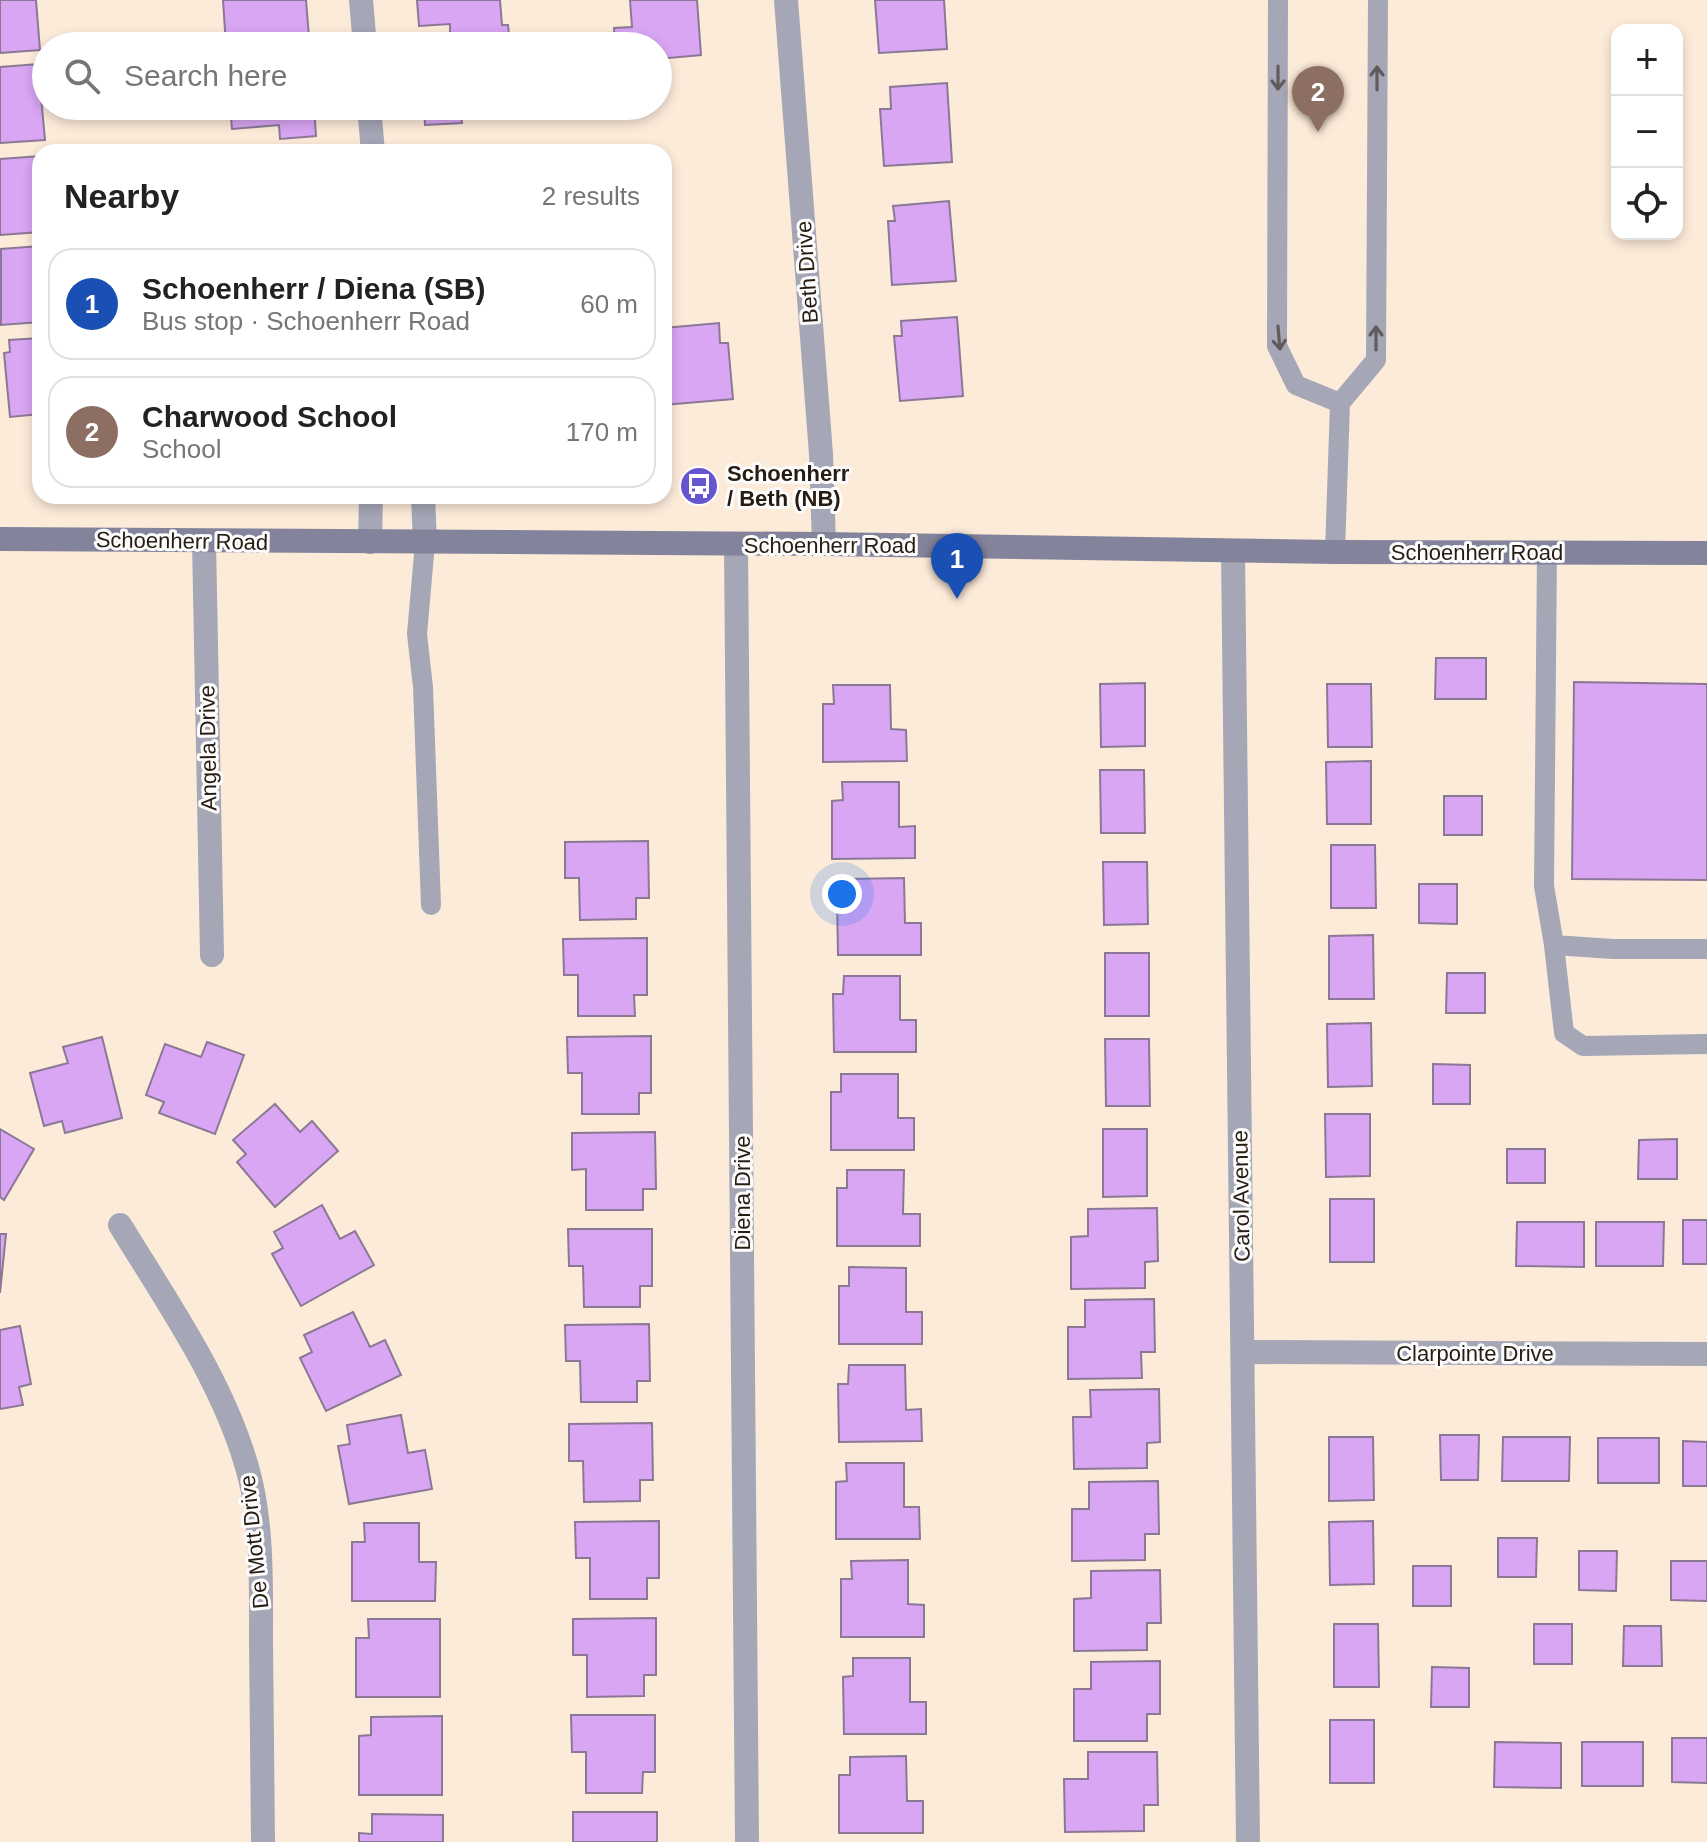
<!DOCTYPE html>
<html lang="en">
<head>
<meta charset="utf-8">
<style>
	:root { --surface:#fff; --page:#f6f6f6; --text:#222; --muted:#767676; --line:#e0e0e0; --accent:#d93025 }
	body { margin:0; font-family:Helvetica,sans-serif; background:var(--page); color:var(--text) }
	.controls { position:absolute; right:24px; top:24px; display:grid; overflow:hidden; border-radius:16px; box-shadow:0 4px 12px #0003 }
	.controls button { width:72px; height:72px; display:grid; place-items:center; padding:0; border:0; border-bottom:2px solid var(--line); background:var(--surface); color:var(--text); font:40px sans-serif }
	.you { position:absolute; left:842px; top:894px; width:28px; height:28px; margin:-20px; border:6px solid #fff; border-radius:50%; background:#1a73e8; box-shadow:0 0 0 12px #1a73e833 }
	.badge { display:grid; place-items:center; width:52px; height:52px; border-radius:50%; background:var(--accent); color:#fff; font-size:26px; font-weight:700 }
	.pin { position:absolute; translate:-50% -66px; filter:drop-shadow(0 2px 4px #0008) }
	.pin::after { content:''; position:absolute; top:42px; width:28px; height:24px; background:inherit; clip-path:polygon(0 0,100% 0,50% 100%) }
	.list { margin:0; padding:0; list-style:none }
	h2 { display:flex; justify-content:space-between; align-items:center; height:104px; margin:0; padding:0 32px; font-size:34px }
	h2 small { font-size:26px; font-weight:400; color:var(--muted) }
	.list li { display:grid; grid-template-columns:52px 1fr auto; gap:24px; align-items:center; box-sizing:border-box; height:112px; margin:0 16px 16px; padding:0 16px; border:2px solid var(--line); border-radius:24px }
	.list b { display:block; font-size:30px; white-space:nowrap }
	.list p { margin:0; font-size:26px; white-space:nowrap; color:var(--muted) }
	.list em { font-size:26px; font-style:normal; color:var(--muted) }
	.icon { flex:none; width:44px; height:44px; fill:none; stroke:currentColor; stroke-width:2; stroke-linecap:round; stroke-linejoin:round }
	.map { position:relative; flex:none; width:1707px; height:1842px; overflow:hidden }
	.search { position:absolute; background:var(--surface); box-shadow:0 4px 12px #0003; left:32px; top:32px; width:640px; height:88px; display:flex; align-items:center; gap:20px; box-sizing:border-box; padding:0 28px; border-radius:44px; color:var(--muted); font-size:30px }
	.panel { position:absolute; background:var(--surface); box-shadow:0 4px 12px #0003; left:32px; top:144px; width:640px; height:360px; border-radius:24px }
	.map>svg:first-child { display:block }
</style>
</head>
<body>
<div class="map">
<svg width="1707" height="1842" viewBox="0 0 1707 1842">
	<rect width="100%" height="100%" fill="#fdebda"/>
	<g fill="#d9a6f4" stroke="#8b7895" stroke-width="2">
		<path d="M0,0H36L40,50L0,53Z"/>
		<path d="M223,0H306L309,37L277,39L278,46H226Z"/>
		<path d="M417,0H500L502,25H508L510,46H438L437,34L450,33V24L419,26Z"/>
		<path d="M630,0H697L701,55L658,59V46H615L614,28L632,27Z"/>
		<path d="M875,0H944L947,49L879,53Z"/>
		<path d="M38,64L45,140L0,143V67Z"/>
		<path d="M947,83L952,162L884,166L880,109H891L890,87Z"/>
		<path d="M230,106H314L316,136L280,139L279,125L232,129Z"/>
		<path d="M424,106H507L460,109L462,123L425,125Z"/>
		<path d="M40,156V232L0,235V159Z"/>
		<path d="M949,201L956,281L892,285L888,221H895L893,206Z"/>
		<path d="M40,246V322L1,325V249Z"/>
		<path d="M957,317L963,396L900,401L894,336H902L901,321Z"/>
		<path d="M719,323L720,343H728L733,399L664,405V328Z"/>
		<path d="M40,338V414L10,417L4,353L10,352L9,340Z"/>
		<path d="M1436,658H1486V699H1435Z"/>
		<path d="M1574,682L1707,684V880L1572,879Z"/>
		<path d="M1145,683V746L1101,747L1100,684Z"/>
		<path d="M1327,684H1371L1372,747H1328Z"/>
		<path d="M833,685H890L891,729L906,730L907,761L823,762V704H834Z"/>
		<path d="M1371,761V824H1327L1326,762Z"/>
		<path d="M1100,770H1144L1145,833H1101Z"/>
		<path d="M842,782H899V827L915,826V858L832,859V801L843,800Z"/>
		<rect x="1444" y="796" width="38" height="39"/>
		<path d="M648,841L649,898H636V919L580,920L579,878H565V842Z"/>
		<path d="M1331,845H1375L1376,908H1331Z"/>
		<path d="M1103,862H1147L1148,924L1104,925Z"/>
		<path d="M904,878L905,923H921V955H838L837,897H847L848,879Z"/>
		<path d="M1419,884H1457V924L1419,923Z"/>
		<path d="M1373,935L1374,999H1329V936Z"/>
		<path d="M647,938V995H634L635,1016H578V975H564L563,939Z"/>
		<rect x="1105" y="953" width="44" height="63"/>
		<path d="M1447,973H1485V1013H1446Z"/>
		<path d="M844,976H900V1020H916V1052H834L833,994H843Z"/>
		<path d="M1371,1023L1372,1086L1328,1087L1327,1024Z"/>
		<path d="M651,1036V1093H639V1114H582V1073H568L567,1037Z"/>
		<path d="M102,1037L122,1118L65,1133L62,1121L44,1126L30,1073L68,1063L63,1047Z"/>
		<path d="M1105,1039H1149L1150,1106H1106Z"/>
		<path d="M207,1042L244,1055L215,1134L159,1113L164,1102L146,1095L165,1044L201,1057Z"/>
		<path d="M1433,1064L1470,1065V1104H1433Z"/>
		<path d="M841,1074H898V1118H914V1150H831V1092H841Z"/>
		<path d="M275,1104L300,1132L312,1121L338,1151L275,1207L237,1162L246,1154L233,1140Z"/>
		<path d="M1325,1114H1370V1176L1326,1177Z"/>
		<path d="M0,1129L34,1149L4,1200L0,1197Z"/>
		<path d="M1103,1129H1147V1196L1103,1197Z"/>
		<path d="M655,1132L656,1189H643V1210H586V1169L572,1170V1133Z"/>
		<path d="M1677,1139V1179H1638L1639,1140Z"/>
		<rect x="1507" y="1149" width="38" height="34"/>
		<path d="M847,1170H904L903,1214H920V1246H837V1188H847Z"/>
		<rect x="1330" y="1199" width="44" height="63"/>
		<path d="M322,1205L340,1239L355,1231L374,1265L301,1306L272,1254L283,1248L274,1232Z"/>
		<path d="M1157,1208L1158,1261L1145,1262V1288L1071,1289V1237L1088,1236V1209Z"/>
		<rect x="1683" y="1220" width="24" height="44"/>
		<path d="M1517,1222H1584V1267L1516,1266Z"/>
		<path d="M1596,1222H1664L1663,1266H1596Z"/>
		<path d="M568,1229H652V1286H640V1307H584L583,1266H569Z"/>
		<path d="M0,1234H6L0,1293Z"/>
		<path d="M849,1267L906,1268V1312H922V1344H839V1286H849Z"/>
		<path d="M1154,1299L1155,1352H1141L1142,1378L1068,1379V1327H1085V1300Z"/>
		<path d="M353,1312L370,1347L385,1340L401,1375L326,1411L300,1358L312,1352L304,1335Z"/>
		<path d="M649,1324L650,1381H637V1402H581L580,1361H566L565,1325Z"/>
		<path d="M20,1326L31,1384L19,1387L23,1405L0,1409V1330Z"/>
		<path d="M849,1365H905L906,1410L921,1409L922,1441L839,1442L838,1384H848Z"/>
		<path d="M1159,1389L1160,1442L1147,1443V1468L1074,1469L1073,1417H1091L1090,1390Z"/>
		<path d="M401,1415L408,1453L425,1450L432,1489L349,1504L338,1446L350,1444L347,1425Z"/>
		<path d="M652,1423L653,1480H640V1501L584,1502L583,1461H569V1424Z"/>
		<path d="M1440,1435H1479L1478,1480H1441Z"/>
		<path d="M1329,1437H1373L1374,1500L1329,1501Z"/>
		<path d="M1503,1437H1570L1569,1481H1502Z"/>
		<rect x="1598" y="1438" width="61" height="45"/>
		<path d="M1683,1441L1707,1442V1486H1683Z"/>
		<path d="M846,1463H904V1507H919L920,1539H836V1482L847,1481Z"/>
		<path d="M1158,1481L1159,1534H1145V1560L1072,1561V1509H1089V1482Z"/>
		<path d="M659,1521V1578H647V1599H590V1558H576L575,1522Z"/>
		<path d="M1373,1521L1374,1584L1330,1585L1329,1522Z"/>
		<path d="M364,1523H419V1562H436L435,1601H352V1542H365Z"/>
		<path d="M1498,1538H1537L1536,1577H1498Z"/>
		<path d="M1579,1551H1617L1616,1591L1579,1590Z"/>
		<path d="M908,1560V1604L924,1605V1637H841V1579H852L851,1561Z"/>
		<path d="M1671,1561H1707V1601L1671,1600Z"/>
		<rect x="1413" y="1566" width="38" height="40"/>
		<path d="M1160,1570L1161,1623H1147V1650L1074,1651V1599L1091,1598V1571Z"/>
		<path d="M656,1618V1675H644V1696L587,1697V1655H573V1619Z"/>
		<path d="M368,1619H440V1697H356V1638H369Z"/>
		<path d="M1334,1624H1378L1379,1687H1334Z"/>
		<rect x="1534" y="1624" width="38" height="40"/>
		<path d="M1624,1626H1661L1662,1666H1623Z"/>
		<path d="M853,1658H910V1702H926V1734H844L843,1677L853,1676Z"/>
		<path d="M1160,1661V1714H1147V1741H1074V1689H1091V1662Z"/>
		<path d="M1432,1667L1469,1668V1707H1431Z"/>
		<path d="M571,1715H655V1772H643L642,1793H586V1752H572Z"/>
		<path d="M442,1716V1795H359V1736L371,1735V1717Z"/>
		<rect x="1330" y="1720" width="44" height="63"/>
		<path d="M1672,1738H1707V1783L1672,1782Z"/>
		<path d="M1495,1742L1561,1743V1788L1494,1787Z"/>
		<rect x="1582" y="1742" width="61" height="44"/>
		<path d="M1088,1752H1157L1158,1805H1144V1831L1065,1832L1064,1779H1088Z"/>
		<path d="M906,1756L907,1801H923V1833H839V1775H850V1757Z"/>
		<rect x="573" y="1812" width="84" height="30"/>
		<path d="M372,1814L443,1815V1842H359V1833L372,1834Z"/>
	</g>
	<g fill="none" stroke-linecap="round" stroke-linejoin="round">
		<g stroke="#a6a7b6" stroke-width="20">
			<path d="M1278,0L1277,346L1296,385L1340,403"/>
			<path d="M425,543L417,634L423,687L431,905"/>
			<path d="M1547,551L1544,886L1554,945L1613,949H1707"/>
			<path d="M1335,552L1340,403L1376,360L1378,0"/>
			<path d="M1554,945L1564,1033L1583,1046L1707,1044"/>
		</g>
		<g stroke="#a6a7b6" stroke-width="24">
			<path d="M361,0L365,46"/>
			<path d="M786,0L821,454L824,544"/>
			<path d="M369,106L373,152"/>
			<path d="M423,496L425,543"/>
			<path d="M204,541L212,955"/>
			<path d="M370,542L371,496"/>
			<path d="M736,545L747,1842"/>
			<path d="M1233,551L1248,1842"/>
			<path d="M120,1225C167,1302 222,1380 247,1467C263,1522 261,1585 261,1642C262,1708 262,1775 263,1842"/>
			<path d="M1243,1352L1707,1354"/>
		</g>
		<path stroke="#83849b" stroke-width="24" d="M0,539L824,544L1335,552L1707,553"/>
	</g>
	<defs><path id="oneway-shaft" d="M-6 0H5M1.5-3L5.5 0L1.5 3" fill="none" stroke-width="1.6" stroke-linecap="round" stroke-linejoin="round" transform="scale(2)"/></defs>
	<g stroke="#605b5c">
		<use href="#oneway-shaft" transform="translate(1278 78) rotate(90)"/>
		<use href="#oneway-shaft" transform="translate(1377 78) rotate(-90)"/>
		<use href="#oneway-shaft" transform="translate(1279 338) rotate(85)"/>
		<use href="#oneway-shaft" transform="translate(1376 338) rotate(-90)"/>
	</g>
	<defs>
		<g id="bus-disc" transform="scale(2)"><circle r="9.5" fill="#6556cf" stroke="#fcfcfc"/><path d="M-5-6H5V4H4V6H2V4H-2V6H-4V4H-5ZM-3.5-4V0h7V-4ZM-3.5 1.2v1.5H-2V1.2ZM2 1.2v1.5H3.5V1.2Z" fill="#fff"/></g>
	</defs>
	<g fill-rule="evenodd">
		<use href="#bus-disc" x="699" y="486"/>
	</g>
	<g text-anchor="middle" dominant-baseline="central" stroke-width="6" stroke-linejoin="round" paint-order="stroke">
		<g font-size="22" fill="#271c12" stroke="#fcfcfc">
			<text transform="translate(807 272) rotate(-94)">Beth Drive</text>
			<text transform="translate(182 541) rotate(1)">Schoenherr Road</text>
			<text x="830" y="545">Schoenherr Road</text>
			<text x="1477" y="552">Schoenherr Road</text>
			<text transform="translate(208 748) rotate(-91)">Angela Drive</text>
			<text transform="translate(742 1193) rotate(-90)">Diena Drive</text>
			<text transform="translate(1241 1196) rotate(-91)">Carol Avenue</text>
			<text x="1475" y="1353">Clarpointe Drive</text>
			<text transform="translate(254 1542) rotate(-96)">De Mott Drive</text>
		</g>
		<g font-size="22" font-weight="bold" fill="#271c12" stroke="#fcfcfc" text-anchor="start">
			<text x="727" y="473">Schoenherr<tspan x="727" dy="25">/ Beth (NB)</tspan></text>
		</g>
	</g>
</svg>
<div class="controls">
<button>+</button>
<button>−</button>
<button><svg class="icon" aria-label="locate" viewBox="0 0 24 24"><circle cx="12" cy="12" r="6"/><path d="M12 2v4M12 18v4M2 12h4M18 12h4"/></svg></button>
</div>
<div class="you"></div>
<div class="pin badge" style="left:957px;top:599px;background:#1a4fb4">1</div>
<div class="pin badge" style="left:1318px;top:132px;background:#8d6e63">2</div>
<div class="search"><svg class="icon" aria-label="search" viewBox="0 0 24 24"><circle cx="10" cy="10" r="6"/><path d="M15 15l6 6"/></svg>Search here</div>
<section class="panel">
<h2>Nearby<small>2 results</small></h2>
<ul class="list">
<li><span class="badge" style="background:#1a4fb4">1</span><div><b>Schoenherr / Diena (SB)</b><p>Bus stop · Schoenherr Road</p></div><em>60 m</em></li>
<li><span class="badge" style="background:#8d6e63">2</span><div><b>Charwood School</b><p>School</p></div><em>170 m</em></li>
</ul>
</section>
</div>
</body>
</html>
